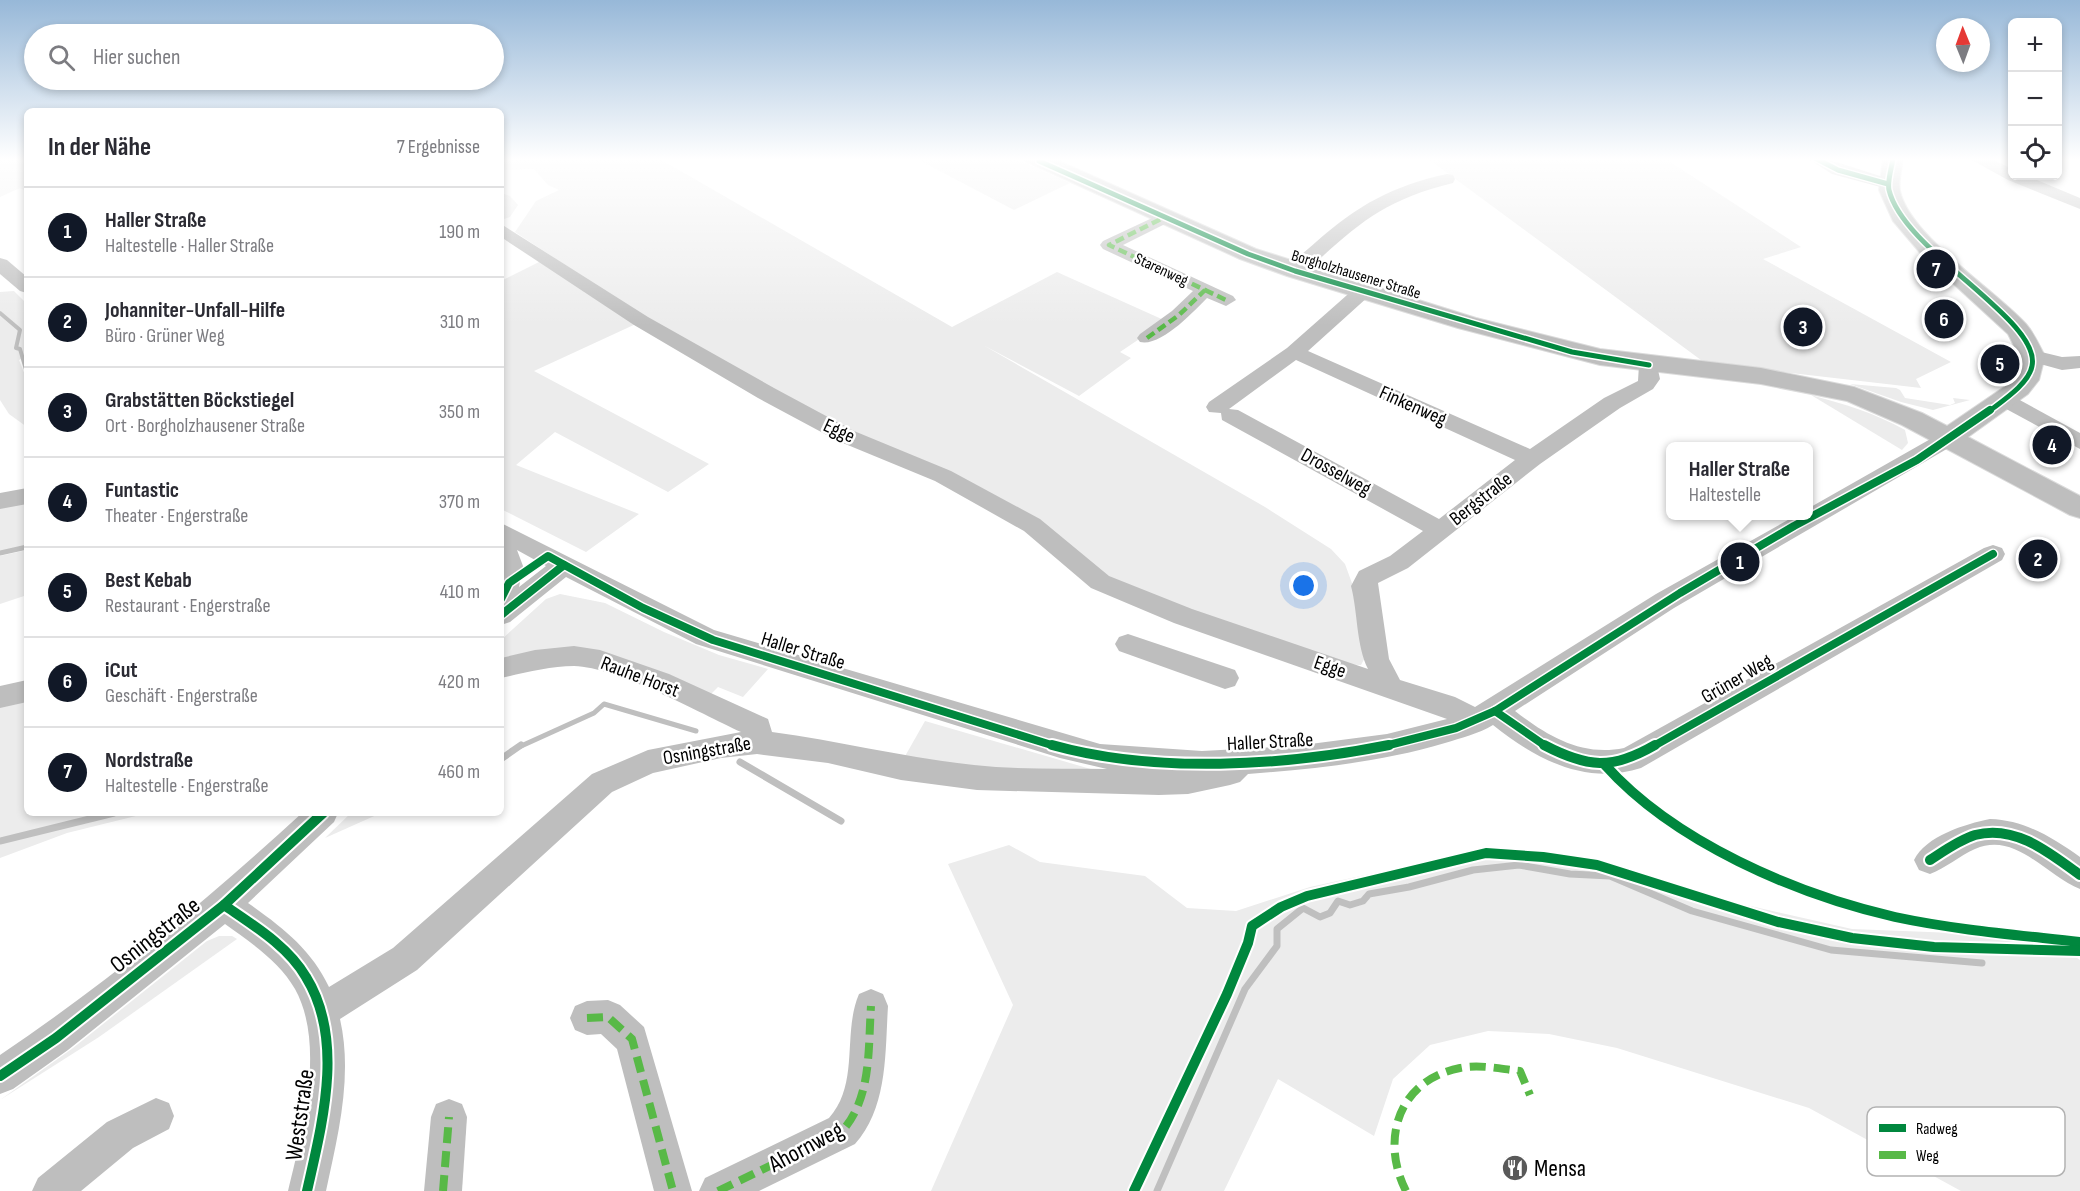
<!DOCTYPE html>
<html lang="de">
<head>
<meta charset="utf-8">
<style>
	:root { --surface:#fff; --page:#f2f2f3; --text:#2b2b33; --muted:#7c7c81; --line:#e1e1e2; --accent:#111827 }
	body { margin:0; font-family:"Sofia Sans Condensed",sans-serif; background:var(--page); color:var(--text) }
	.controls { position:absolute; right:18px; top:18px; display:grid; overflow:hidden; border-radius:9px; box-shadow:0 3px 9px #0003 }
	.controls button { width:54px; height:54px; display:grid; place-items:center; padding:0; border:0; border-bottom:2px solid var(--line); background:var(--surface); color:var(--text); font:30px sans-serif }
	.compass { position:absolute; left:1936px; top:18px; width:54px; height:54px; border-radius:50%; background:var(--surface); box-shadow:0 3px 9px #0003; rotate:359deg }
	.you { position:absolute; left:1304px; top:586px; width:21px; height:21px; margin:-15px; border:4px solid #fff; border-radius:50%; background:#1a73e8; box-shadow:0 0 0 9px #1a73e833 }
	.badge { display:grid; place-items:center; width:39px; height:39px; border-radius:50%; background:var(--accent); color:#fff; font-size:20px; font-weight:700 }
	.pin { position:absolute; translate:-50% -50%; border:3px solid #fff; box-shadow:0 2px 6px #0006 }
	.popup { position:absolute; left:1666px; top:442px; width:147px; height:78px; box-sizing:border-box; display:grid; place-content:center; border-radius:9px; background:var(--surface); filter:drop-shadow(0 2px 4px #0005); font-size:20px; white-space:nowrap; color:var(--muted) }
	.popup b { font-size:22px; color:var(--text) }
	.popup::after { content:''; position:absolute; left:50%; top:100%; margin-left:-12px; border:12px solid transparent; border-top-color:var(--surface) }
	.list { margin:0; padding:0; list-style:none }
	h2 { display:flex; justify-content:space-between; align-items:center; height:78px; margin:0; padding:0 24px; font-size:26px }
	h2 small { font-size:20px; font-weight:400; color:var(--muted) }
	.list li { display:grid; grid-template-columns:39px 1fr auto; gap:18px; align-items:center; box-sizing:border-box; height:90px; padding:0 24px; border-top:2px solid var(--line) }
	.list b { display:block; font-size:22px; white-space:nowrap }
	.list p { margin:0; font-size:20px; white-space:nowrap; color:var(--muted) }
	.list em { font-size:20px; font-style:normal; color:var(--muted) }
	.icon { flex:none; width:33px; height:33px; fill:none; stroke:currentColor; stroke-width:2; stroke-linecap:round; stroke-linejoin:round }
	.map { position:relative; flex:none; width:2080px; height:1191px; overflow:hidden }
	.search { position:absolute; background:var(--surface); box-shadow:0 3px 9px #0003; left:24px; top:24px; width:480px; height:66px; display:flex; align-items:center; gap:15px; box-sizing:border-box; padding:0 21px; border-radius:33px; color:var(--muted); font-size:22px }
	.panel { position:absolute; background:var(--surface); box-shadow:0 3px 9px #0003; left:24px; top:108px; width:480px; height:708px; border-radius:9px }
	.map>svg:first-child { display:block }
</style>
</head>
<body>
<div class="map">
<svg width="2080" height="1191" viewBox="0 0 2080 1191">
	<rect width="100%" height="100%" fill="#fff"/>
	<g fill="#ececec">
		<path d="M0,158H27V192L20,188L0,197Z"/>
		<path d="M501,158H658L952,327L1057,272L1166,321L1120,352L1131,358L1079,396L983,345L1265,507L1331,549L1345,564L1365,619L1368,652L1361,665L1334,664L1106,579L1037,523L850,432L647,319L515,232L536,201L559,190L548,185L534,169L501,170Z"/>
		<path d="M915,158H1014L1070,183L1014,210Z"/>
		<path d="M1427,158H1664L1801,247L1763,259L1951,362L1916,379L1921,388L1705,363Z"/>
		<path d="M501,193L510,196L518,205L510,217L501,220Z"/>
		<path d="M543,260L638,323L534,371L709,464L668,492L555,432L516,465L639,514L586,552L501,509V281Z"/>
		<path d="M14,291L27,304V356L19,360L27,380V427L9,414L0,400V292Z"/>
		<path d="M1850,384L1896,388L1900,390L1905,398L1950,405L1955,403L1953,398L1970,400L1933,410L1901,402Z"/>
		<path d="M1811,395C1844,404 1875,413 1905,430L1908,443L1902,450Z"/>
		<path d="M27,498V546L0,552V504Z"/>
		<path d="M27,550V595L0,604V556Z"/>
		<path d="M560,594L605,603L664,632L719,655L768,669L743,697L718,687L709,696L583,650L501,664V640L546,599Z"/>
		<path d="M27,695V813H148L67,833L0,858V701Z"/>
		<path d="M925,721L1101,772L978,769L904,758Z"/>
		<path d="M351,813H381L325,838Z"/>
		<path d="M1009,845L1040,862L1145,876L1187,908L1236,911L1310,887L1485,849L1541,852L1616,866L1720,899L1852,929L1954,933L2057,944L2080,960V1191H1961L1809,1108L1617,1048L1549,1034L1488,1031L1430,1045L1393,1079L1374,1136L1278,1079L1224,1191H931L1013,1005L948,864Z"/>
		<path d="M219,936H232L237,939L99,1037L0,1100L73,1048L207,941Z"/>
	</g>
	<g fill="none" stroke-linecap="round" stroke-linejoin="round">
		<path stroke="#bfbfbf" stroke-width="4" d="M0,313L20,330L16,348L20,349L27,373"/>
		<g stroke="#bfbfbf" stroke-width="5">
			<path d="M0,553L27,547"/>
			<path d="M519,747L594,713L604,704L696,731"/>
		</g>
		<g stroke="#bfbfbf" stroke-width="7">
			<path d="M501,759L521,745"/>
			<path d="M740,762L841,821"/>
			<path d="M0,841L114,813"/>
			<path d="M1157,1191L1245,989L1277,946V929L1303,908L1320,917L1330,913L1338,901L1350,905L1363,901L1369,894L1409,887L1473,870L1519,865L1570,874L1610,876L1692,911L1831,950L1982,963"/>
		</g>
		<g stroke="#dbdbdb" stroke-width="2">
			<path id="major" d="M1024,158H1052L1256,249L1476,318L1600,349L1761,368L1854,387L1922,413L1947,426L2010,383L2019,356L2008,334L1922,255L1893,221L1879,190L1883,158H1903C1902,168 1898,181 1900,191C1910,236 1994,289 2026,324C2034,333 2039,345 2045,356L2039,380L2028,394L1968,437L2080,496V518L2070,515L1902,425L1847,401L1761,384L1600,365L1458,328L1287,276L1240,259L1027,162Z"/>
		</g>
		<g fill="#bebebe" fill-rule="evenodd">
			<path d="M1807,158C1836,158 1865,173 1894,180L1896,184L1888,189L1832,174Z"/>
			<path d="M1968,158H1990L2012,169V176H2027L2080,198V209L2008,180Z"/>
			<path d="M1447,174L1453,175L1455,179L1453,183C1380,201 1356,226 1302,275H1288L1286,271C1293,260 1306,251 1316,242C1358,205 1392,186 1447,174Z"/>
			<path d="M1165,212L1174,217L1171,221L1123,245L1233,296L1236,300L1226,306L1207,298C1193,312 1161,347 1140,342L1137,338L1140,334L1172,311L1193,291L1103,249L1100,245L1103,241Z"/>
			<path d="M501,224L648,317L774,388L854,431L951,471L1040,519L1109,576L1192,609L1368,669C1356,645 1358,613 1351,586L1359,571L1390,556L1423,531L1222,420L1221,413L1209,412L1206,407L1209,402L1287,348L1355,288L1362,286L1372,292L1369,296L1308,351L1530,449L1604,398L1638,381L1639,365L1642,361H1656L1660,379L1653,389L1620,408L1540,464L1408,568L1378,583L1389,659L1400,680L1455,697L1475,707L1656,594L1795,516H1809V508L1941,433H1957L1960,438L1957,443L1674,608L1515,711C1547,736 1582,757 1624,748L1984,548L1993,545L2002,548L2005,554L2002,560L1641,768C1586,786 1535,759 1493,725C1478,734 1461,738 1445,743C1381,762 1315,769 1248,774L1240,782L1230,785L1188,794L1159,795L977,790L901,780L828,763L757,754L721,758L653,773L612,792L417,970L340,1019C353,1076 338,1135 326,1191H288C302,1133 326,1045 295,989C279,961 250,942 225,924L68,1050L13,1089L0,1094V1055C107,983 207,900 302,813H338L334,822L248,903C282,927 311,949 329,987L393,948L592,774L648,750L741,732C700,713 617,667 574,666C550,666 524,673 501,678V658L535,650L574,646L600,650L669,674L768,719L772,732C840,741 906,758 974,765C1018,770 1063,768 1107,769L1060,758L696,644L566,577L510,622L501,625V523L714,630L1100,744L1202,751L1295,746L1387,734L1447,719L1174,623L1091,588L1024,531L935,481L838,441L758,398L634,325L501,237ZM1296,360L1515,460L1439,519L1238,410L1229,409ZM517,550L546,566L519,587L523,566Z"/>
			<path d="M0,258L7,260L27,277V293L20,291L0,274Z"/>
			<path d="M2033,350L2062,357L2080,356V368L2062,370L2026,360L2023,356L2026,352Z"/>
			<path d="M2005,392L2080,433V449L1997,404L1994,399L1997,394Z"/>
			<path d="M27,488V504L0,509V493Z"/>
			<path d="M1128,634L1235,670L1239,678L1235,686L1225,689L1119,651L1115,644L1119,637Z"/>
			<path d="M27,680V702L0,708V686Z"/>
			<path d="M1990,819C2024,820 2052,837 2080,857V889C2046,876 2016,831 1975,849C1959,856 1946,868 1930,874L1919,870L1914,860C1926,836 1965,824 1990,819Z"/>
			<path d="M871,989L883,994L888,1006C885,1053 888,1107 855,1144L759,1191H699L705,1178L829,1118C860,1083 842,1034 859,994Z"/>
			<path d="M608,1000L620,1005L644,1027L692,1191H654L617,1049L601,1034L587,1035L575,1030L570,1018L575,1006L587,1001Z"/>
			<path d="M156,1098L169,1103L174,1116L169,1129L133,1148L81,1191H32L38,1178L107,1122Z"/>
			<path d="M449,1099L462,1104L467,1117L462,1191H424L431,1117L436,1104Z"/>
		</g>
		<use href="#major" fill="#bebebe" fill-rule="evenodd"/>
		<g stroke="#58b947" stroke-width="4.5" stroke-dasharray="9 4.5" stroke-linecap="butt">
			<path d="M1205,290L1226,300"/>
			<path d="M1147,338L1179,315L1205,290L1109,245L1165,217"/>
		</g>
		<g stroke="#58b947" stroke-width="8" stroke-dasharray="16 8" stroke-linecap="butt">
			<path d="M587,1018L608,1017L632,1039L673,1191"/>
			<path d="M443,1191L449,1117"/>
			<path d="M718,1191L842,1131C872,1098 868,1048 871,1006"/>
			<path d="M1406,1191C1380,1140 1398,1080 1460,1068C1480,1064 1500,1069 1520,1071L1530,1095"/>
		</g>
		<g stroke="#fff" stroke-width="8">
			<g id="cycleway-far2">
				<path d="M1815,158L1838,170L1888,184"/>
				<path d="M1893,158C1892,167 1887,181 1889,190C1904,252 2042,320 2032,366C2029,384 2002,401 1988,412"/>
				<path d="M1039,161L1248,254L1295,271L1572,352L1649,365"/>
			</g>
		</g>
		<g stroke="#fff" stroke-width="11">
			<g id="cycleway-far1">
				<path d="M501,599L509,583L548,556L643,608L713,640L1058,747"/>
				<path d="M501,615L564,565"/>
				<path d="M1495,711L1547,747"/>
				<path d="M1381,747L1456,728L1495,711L1680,593L1794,526L1917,460L1990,410"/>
				<path d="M1652,747L1993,554"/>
			</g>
		</g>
		<g stroke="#fff" stroke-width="14">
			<g id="cycleway">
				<path d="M1052,745C1156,774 1284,766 1389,745"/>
				<path d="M1544,745C1588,768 1612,770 1655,745"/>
				<path d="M1605,765C1674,842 1795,894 1895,917C1956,930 2018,935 2080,942"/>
				<path d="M1930,860C1944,851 1959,840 1975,835C2015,824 2050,853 2080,875"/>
				<path d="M224,905C253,925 288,946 306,977C345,1040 322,1124 307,1191"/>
				<path d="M0,1076L56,1038L224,905L323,813"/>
				<path d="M1134,1191L1227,994L1248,943L1252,926L1281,907L1307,896L1486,853L1543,857L1597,865L1778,922L1852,938L1934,947L2080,951"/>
			</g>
		</g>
		<use href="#cycleway-far2" stroke="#00873e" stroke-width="5"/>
		<use href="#cycleway-far1" stroke="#00873e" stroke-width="8"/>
		<use href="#cycleway" stroke="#00873e" stroke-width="10"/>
	</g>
	<linearGradient id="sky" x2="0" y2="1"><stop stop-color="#97b8d8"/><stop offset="0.49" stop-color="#fff"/><stop offset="1" stop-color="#fff" stop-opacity="0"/></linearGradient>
	<rect width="2080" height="325" fill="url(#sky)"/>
	<defs>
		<g id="restaurant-disc" transform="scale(1.35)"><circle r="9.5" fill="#595959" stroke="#fff"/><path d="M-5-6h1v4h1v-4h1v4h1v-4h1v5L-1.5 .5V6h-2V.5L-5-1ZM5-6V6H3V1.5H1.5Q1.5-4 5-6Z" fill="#fff"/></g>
	</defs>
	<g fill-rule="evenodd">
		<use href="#restaurant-disc" x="1515" y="1168"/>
	</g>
	<g text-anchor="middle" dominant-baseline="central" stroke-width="5" stroke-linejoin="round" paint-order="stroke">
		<g font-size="16" fill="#000" stroke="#fff">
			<text transform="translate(1161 270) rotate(25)">Starenweg</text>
			<text transform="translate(1356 275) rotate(17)">Borgholzhausener Straße</text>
		</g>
		<g font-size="20" fill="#000" stroke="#fff">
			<text transform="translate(1413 406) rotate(24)">Finkenweg</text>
			<text transform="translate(839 431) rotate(25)">Egge</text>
			<text transform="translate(1336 472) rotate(29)">Drosselweg</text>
			<text transform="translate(1481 499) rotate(-38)">Bergstraße</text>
			<text transform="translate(803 651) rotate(17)">Haller Straße</text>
			<text transform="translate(1330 667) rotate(19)">Egge</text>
			<text transform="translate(640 677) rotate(21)">Rauhe Horst</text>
			<text transform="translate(1737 679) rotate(-30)">Grüner Weg</text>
			<text transform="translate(1270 742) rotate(-3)">Haller Straße</text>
			<text transform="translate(707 751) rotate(-10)">Osningstraße</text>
		</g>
		<g font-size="24" fill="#000" stroke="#fff">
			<text transform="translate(155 935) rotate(-38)">Osningstraße</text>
			<text transform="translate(300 1115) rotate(-82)">Weststraße</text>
			<text transform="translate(806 1147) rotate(-28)">Ahornweg</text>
		</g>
		<g font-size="24" fill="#000" stroke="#fff" text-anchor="start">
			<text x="1534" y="1168">Mensa</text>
		</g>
	</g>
	<rect x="1867" y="1107" width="198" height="69" rx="9" fill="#fff" stroke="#b2b2b2" stroke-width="1.5"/>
	<rect x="1879" y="1124" width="27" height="8" fill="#00873e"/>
	<rect x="1879" y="1151" width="27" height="8" fill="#58b947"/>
	<g font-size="16" fill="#000">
		<text x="1916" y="1134">Radweg</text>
		<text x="1916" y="1161">Weg</text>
	</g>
</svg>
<div class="controls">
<button>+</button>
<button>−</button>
<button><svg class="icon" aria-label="locate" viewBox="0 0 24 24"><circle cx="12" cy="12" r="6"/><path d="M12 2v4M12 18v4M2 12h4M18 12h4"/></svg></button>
</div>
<svg class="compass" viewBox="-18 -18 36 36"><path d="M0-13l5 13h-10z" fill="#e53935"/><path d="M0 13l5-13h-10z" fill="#7c7c81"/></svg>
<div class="you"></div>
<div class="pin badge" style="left:1740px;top:562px">1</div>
<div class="popup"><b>Haller Straße</b>Haltestelle</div>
<div class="pin badge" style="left:2038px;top:559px">2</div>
<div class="pin badge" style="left:1803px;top:327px">3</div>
<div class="pin badge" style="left:2052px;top:445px">4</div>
<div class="pin badge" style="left:2000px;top:364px">5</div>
<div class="pin badge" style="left:1944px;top:319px">6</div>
<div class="pin badge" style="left:1936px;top:269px">7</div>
<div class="search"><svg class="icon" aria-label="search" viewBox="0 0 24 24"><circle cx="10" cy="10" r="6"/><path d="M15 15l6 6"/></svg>Hier suchen</div>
<section class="panel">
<h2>In der Nähe<small>7 Ergebnisse</small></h2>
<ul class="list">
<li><span class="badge">1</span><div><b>Haller Straße</b><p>Haltestelle · Haller Straße</p></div><em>190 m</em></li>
<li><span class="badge">2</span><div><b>Johanniter-Unfall-Hilfe</b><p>Büro · Grüner Weg</p></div><em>310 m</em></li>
<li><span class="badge">3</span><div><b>Grabstätten Böckstiegel</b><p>Ort · Borgholzhausener Straße</p></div><em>350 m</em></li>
<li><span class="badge">4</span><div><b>Funtastic</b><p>Theater · Engerstraße</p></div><em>370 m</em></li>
<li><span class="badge">5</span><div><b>Best Kebab</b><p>Restaurant · Engerstraße</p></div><em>410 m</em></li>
<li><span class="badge">6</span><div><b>iCut</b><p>Geschäft · Engerstraße</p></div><em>420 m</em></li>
<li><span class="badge">7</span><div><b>Nordstraße</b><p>Haltestelle · Engerstraße</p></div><em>460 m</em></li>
</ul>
</section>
</div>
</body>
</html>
